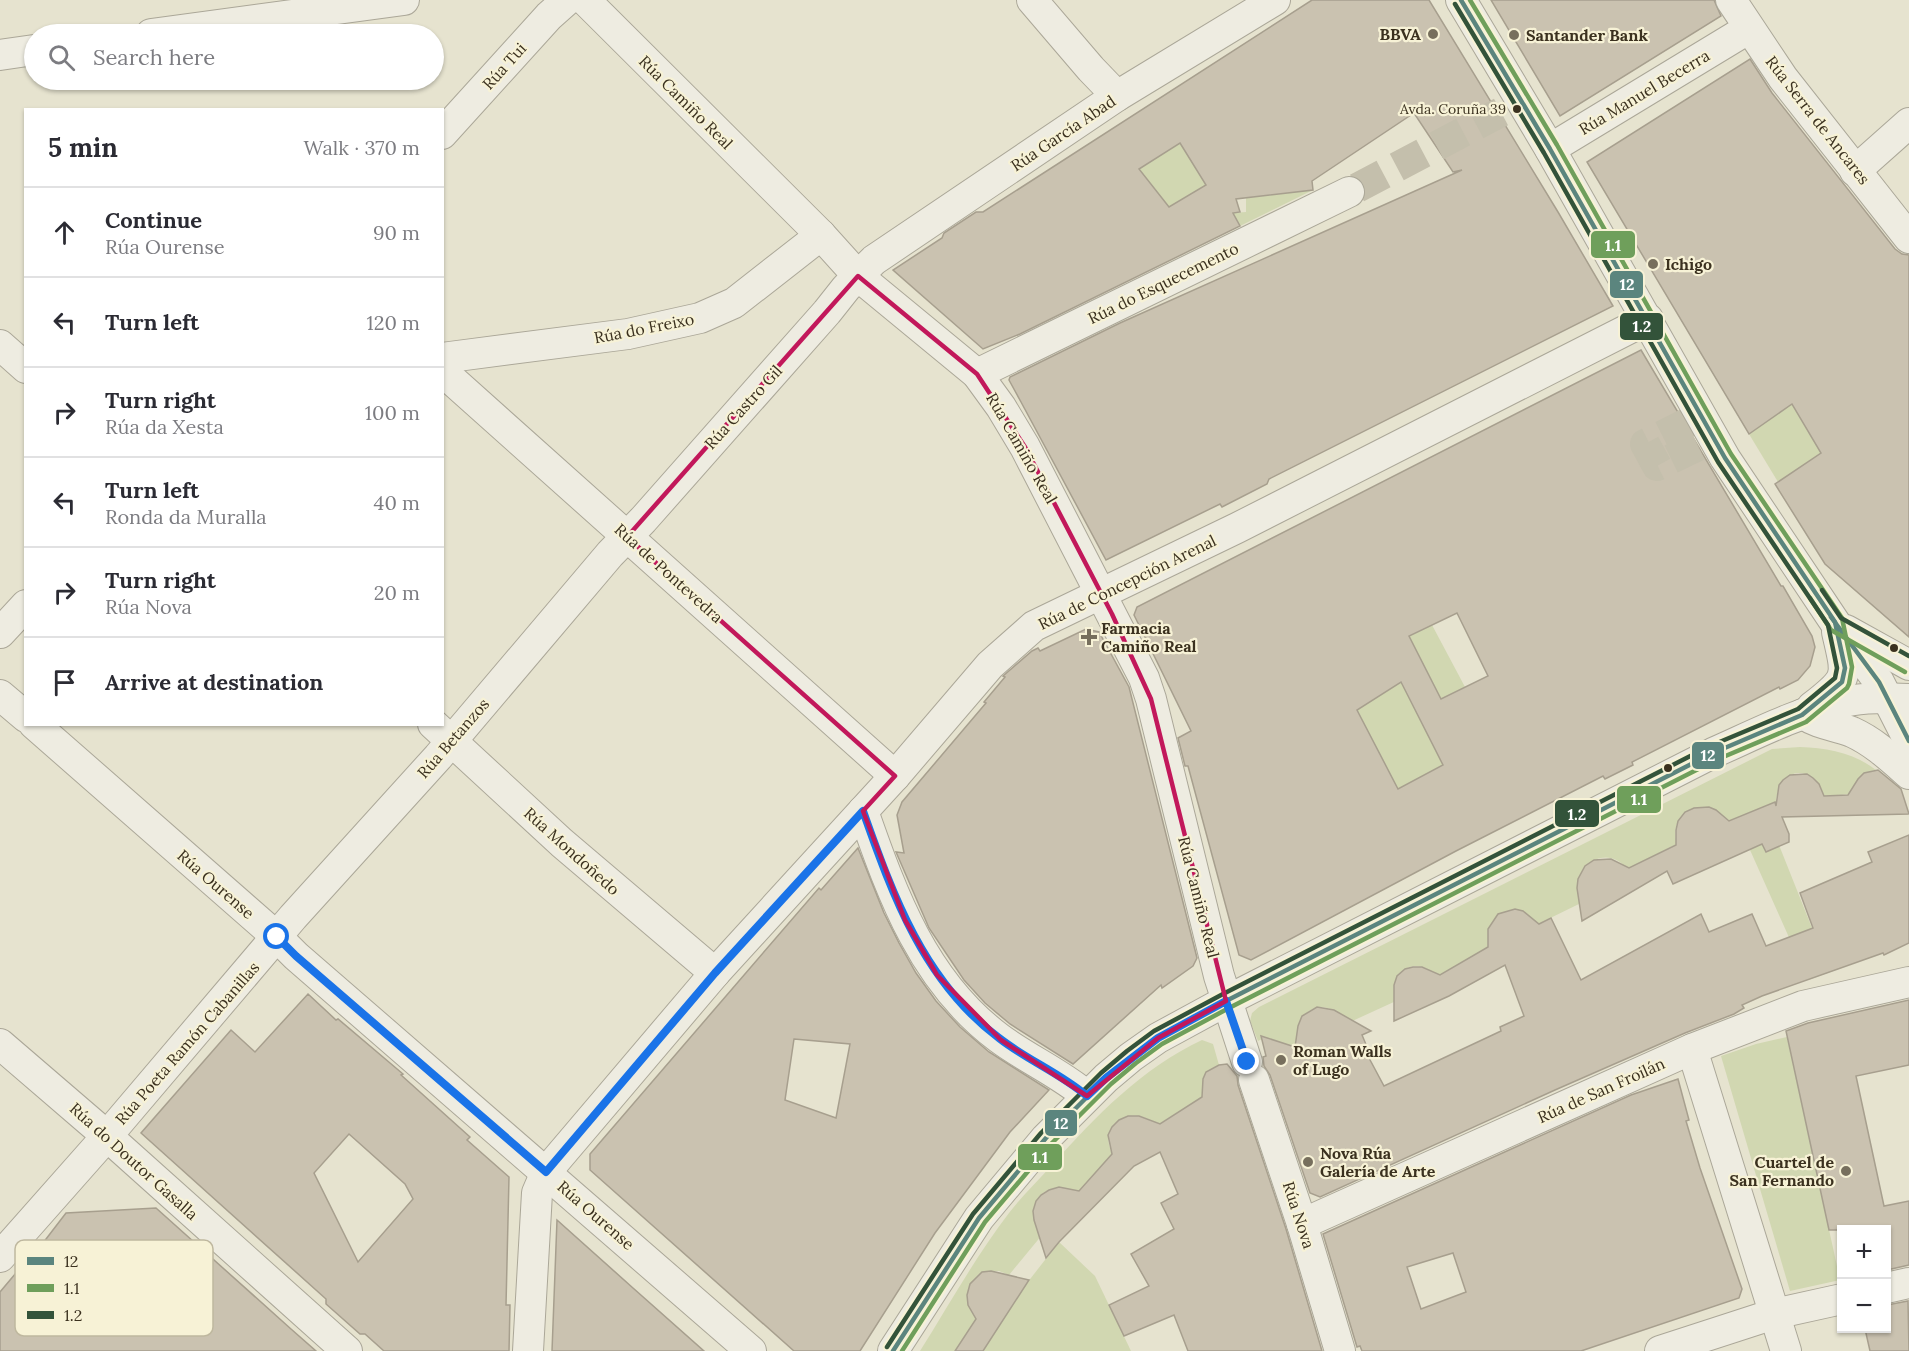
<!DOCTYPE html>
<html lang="en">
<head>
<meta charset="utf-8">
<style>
	:root { --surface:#fff; --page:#f7f7f7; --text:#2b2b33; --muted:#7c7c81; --line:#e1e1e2 }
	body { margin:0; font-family:Lora,serif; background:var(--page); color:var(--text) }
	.controls { position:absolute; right:18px; bottom:18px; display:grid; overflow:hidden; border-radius:0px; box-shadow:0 2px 4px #0004 }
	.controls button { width:54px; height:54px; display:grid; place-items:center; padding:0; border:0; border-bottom:2px solid var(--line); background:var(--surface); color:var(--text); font:30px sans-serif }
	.stop { position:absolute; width:18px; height:18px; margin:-14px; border:4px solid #1a73e8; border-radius:50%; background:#fff }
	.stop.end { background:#1a73e8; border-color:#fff; box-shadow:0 2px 6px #0008 }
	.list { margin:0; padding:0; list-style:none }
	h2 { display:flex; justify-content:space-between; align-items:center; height:78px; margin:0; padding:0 24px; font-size:26px }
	h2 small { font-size:20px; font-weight:400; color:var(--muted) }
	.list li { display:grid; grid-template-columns:39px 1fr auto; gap:18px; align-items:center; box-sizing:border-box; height:90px; padding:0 24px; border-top:2px solid var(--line) }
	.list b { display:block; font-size:22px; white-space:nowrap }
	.list p { margin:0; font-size:20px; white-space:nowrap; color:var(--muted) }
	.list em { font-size:20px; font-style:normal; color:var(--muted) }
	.icon { flex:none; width:33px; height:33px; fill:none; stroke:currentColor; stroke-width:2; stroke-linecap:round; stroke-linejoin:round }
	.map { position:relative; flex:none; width:1909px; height:1351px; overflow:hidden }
	.search { position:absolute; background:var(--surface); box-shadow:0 2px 4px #0004; left:24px; top:24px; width:420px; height:66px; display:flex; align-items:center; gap:15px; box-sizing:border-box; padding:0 21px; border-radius:33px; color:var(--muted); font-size:22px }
	.panel { position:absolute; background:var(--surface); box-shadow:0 2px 4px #0004; left:24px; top:108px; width:420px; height:618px; border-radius:0px }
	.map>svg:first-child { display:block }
</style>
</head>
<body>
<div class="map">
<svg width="1909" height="1351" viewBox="0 0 1909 1351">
	<rect width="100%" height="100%" fill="#e6e3cf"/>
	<g fill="#d1d7b1">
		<path d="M1180,143L1190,159L1214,181L1170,215L1139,169Z"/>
		<path d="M1313,190L1240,226L1233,213L1246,212V198Z"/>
		<path d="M1803,396L1821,453L1778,482L1749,434Z"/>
		<path d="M1432,625L1465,687L1451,694L1468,752L1419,778L1415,823L1357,710L1374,699L1353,663L1384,648L1455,726L1409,636Z"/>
		<path d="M1800,747C1828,748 1854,753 1876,770C1862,774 1854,779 1852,794L1822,796C1813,762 1778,767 1776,802L1727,822L1709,807C1686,807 1670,820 1677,844L1627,869C1605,841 1567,869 1581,903L1536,925L1515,909L1498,914L1488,929L1490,946L1437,977C1418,954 1387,970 1396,1001L1348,1023C1326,993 1291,1009 1299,1046L1286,1052L1262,1039L1258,1041L1250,1021L1252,1013L1259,1007L1772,749Z"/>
		<path d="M1773,830L1812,928L1833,971L1808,980L1746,841Z"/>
		<path d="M1787,1037L1840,1280L1790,1291L1721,1056L1756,1044Z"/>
		<path d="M1202,1040L1213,1044L1219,1065C1205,1071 1200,1080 1205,1095L1156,1126C1144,1110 1114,1113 1109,1134C1107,1141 1110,1148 1112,1154L1077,1193C1072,1192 1064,1188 1059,1188C1032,1188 1029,1218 1042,1235L1009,1275L999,1271L982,1272C965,1284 963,1303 977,1318L955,1351H920C949,1305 976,1256 1009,1213C1022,1196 1038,1181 1052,1165C1096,1116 1142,1068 1202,1040Z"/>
		<path d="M1059,1242L1095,1276L1131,1351H983L1020,1292Z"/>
	</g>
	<g fill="#cac2b0" stroke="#a79f8e" stroke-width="1.5" fill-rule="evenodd">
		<path d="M1312,0H1429L1558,212L1613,306L1269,479L1267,484L1222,507L1220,504L1106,560L1021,402L1009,380L1010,377L1120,323L1462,170L1453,172L1414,113L1312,181L1313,190L1236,199L1240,212L1233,213L1240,226L1020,334L983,349L893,270L942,238L944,233L976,212H983ZM1180,143L1206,185L1169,207L1139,169Z"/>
		<path d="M1491,0H1714L1721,16L1560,116Z"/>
		<path d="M1750,59L1772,93L1895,249L1902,254L1909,255V637L1825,564L1775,484L1821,453L1792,404L1749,434L1587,162Z"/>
		<path d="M1641,350L1781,586H1783L1812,636L1815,647L1810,666L1798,680L1780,689L1779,687L1632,762L1633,765L1605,779L1603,776L1456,851L1251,960L1239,955L1188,766H1185L1178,738L1191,731L1134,615L1137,607ZM1457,613L1488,676L1441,699L1409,636ZM1401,682L1443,765L1398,789L1357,710Z"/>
		<path d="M1086,629L1099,632L1129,687L1197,958L1193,966L1162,988L1161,985L1073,1064L1010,1024L985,1003L964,980L929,928L896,852L904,853L897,815L902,802L986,703L984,702L1005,677L1003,676L1032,651L1038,648L1040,651Z"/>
		<path d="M1878,770L1901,789L1909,814L1782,817L1789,834V842L1766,852L1762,844L1673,884L1667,871L1582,921L1577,888L1578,879L1585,866L1594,860L1611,859L1629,868L1676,845V830L1678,821L1685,812L1694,808L1709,807L1716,810L1729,821L1775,802L1776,806L1779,785L1783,780L1790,775L1807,774L1813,778L1819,784L1824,796L1848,795L1858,779L1864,773Z"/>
		<path d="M1909,835V943L1884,955L1883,953L1762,996L1742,1005L1744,1008L1734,1014L1685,1033L1555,1090L1320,1197L1310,1193L1270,1075L1264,1066L1263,1057L1266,1056L1261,1036L1295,1047L1298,1026L1302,1016L1317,1007L1334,1010L1371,1031L1362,1035L1370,1054L1369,1058L1384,1086L1501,1031L1500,1027L1524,1016L1505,965L1449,996L1394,1021V985L1397,976L1405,969L1413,967H1422L1440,975L1488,947V929L1498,914L1515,909L1523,911L1539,924L1551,918L1581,980L1701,914L1709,932L1752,914L1766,946L1813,928L1800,893L1872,862L1868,852Z"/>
		<path d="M858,848L884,913L899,943L916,973L936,1001L960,1027L989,1052L1049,1090L1010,1132L935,1233L860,1351H794L590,1170V1154L819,888L821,890ZM794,1039L850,1044L836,1118L785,1100Z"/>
		<path d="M308,994L336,1020L338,1019L403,1074L401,1075L470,1137L467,1140L509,1177L506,1305H510L509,1351H384L365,1334H360L326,1304V1299L141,1133L231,1030L255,1052ZM349,1134L405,1184L413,1199L358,1262L314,1173Z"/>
		<path d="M1909,1000V1065L1856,1076L1884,1206L1909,1201V1265L1887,1270V1230H1829L1786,1031L1808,1023Z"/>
		<path d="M1227,1064L1237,1076L1238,1085L1286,1229L1322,1351H1188L1174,1315L1124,1336L1109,1305L1149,1286L1131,1254L1174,1229L1161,1203L1178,1194L1160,1152L1134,1166L1059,1242L1046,1258L1034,1220L1033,1211L1036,1201L1041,1195L1049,1190L1059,1187L1079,1191L1112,1154L1108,1135L1112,1127L1119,1120L1128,1116H1139L1160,1124L1202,1097L1203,1079L1206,1072L1219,1065Z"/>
		<path d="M1678,1079L1689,1120L1686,1121L1700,1168L1742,1289L1739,1298L1581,1351H1362L1360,1346L1357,1347L1323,1234L1631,1095ZM1453,1253L1466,1292L1421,1309L1407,1267Z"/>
		<path d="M156,1208L291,1329L316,1351H0V1292L21,1267L23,1269L66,1213Z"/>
		<path d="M557,1220L633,1288L704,1351H552Z"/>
		<path d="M991,1271L1029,1280L983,1351H955L976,1319L968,1305L967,1295L970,1284L982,1272Z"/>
		<path d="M1908,1301L1909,1351H1870L1865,1329H1887V1305Z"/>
	</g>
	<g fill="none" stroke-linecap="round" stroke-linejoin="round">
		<g stroke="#c4bfac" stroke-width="30" stroke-dasharray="30 15" stroke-linecap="butt">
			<path d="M1357,188L1501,112"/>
			<path d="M1689,422L1645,444L1657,466L1702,444"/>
		</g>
		<g stroke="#aba798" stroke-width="32">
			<g id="minor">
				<path d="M585,0L821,235L858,276L977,374L1001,407L1025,447L1144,678L1151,699L1219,976L1247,1062"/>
				<path d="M1032,0L1091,69L1117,96"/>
				<path d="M1461,0L1550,149L1725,458L1836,624L1879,682L1909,741"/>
				<path d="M1731,0L1783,78L1909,238"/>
				<path d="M151,34L404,0"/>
				<path d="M0,55L34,50"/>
				<path d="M442,134L549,16L567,0"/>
				<path d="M1550,149L1738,35"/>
				<path d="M1855,171L1909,123"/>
				<path d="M0,345L26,368"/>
				<path d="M442,358L628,334L700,318L734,303L821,235"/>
				<path d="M442,371L895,776"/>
				<path d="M977,374L1349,192"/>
				<path d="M1846,630L1909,665"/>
				<path d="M0,633L26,605"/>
				<path d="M0,695L26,717"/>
				<path d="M1812,707C1851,677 1847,677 1837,632"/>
				<path d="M1803,714C1820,725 1834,725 1852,732C1874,742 1891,758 1909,774"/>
				<path d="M34,724L277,937L296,956L751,1351"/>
				<path d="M433,724L562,843L715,973"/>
				<path d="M863,811C893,897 924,982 999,1038C1027,1059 1060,1073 1087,1096"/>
				<path d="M0,1044L107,1136L347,1351"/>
				<path d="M1692,1049L1786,1351"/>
				<path d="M1254,1080L1302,1224L1340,1351"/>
				<path d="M1302,1224L1692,1049L1803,1006L1909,982"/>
				<path d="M0,1257L107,1136L293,917L438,757L610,554L643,520L827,312L846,288L874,260L1117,96L1275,0"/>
				<path d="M1886,1288L1909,1283"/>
				<path d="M528,1351L537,1193L546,1172L715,973L895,776L990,665L1034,626L1237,528L1648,319"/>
				<path d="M893,1351L979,1218L1046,1138L1106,1078L1131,1057L1158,1038L1226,1001L1713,753C1756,734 1798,712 1844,702C1865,697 1888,698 1909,699"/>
				<path d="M1660,1351L1774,1314L1842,1299"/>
			</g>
		</g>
		<use href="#minor" stroke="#eeece1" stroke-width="30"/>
		<g stroke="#f7f2d6" stroke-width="9">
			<g id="bus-1">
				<path d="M1831,617L1879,682L1909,741"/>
				<path d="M893,1351L979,1218L1046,1138L1106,1078L1131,1057L1158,1038L1226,1001L1713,753L1802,715L1842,682L1845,668L1835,622L1725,458L1550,149L1461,0"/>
			</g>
		</g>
		<g stroke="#f7f2d6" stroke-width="9">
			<g id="bus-2">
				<path d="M1810,598L1831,630L1905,672"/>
				<path d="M902,1351L985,1222L1052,1143L1111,1084L1136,1063L1162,1044L1229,1008L1716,760L1806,722L1847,688L1849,684L1852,667L1842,618L1731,454L1557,145L1470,0"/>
			</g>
		</g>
		<g stroke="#f7f2d6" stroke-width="9">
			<g id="bus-3">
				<path d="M1822,590L1841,618L1909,656"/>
				<path d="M887,1347L973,1214L1041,1133L1101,1073L1127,1051L1154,1031L1223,994L1710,746L1798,709L1835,678L1837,668L1828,625L1718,462L1544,153L1455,4"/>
			</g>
		</g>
		<use href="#bus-1" stroke="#5b857e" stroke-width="4.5"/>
		<use href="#bus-2" stroke="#6f9f5b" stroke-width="4.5"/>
		<use href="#bus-3" stroke="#33533a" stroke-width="4.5"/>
	</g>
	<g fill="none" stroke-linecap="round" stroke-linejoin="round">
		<path stroke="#1a73e8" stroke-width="8" d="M277,937L296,956L546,1172L715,973L863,811C893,896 924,982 999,1038C1027,1060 1060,1073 1087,1096L1106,1078L1158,1038L1226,1001L1247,1062"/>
	</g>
	<path fill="none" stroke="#c2185b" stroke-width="4.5" stroke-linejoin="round" d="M858,276L977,374L1025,447L1112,614L1151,699L1226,1001L1158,1038L1087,1096L1001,1040L937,975L905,920L863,811L895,776L627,537Z"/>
	<g fill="#776f5d" stroke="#f7f2d6" stroke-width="2">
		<circle cx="1433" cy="34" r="6"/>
		<circle cx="1514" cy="35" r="6"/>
		<circle cx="1653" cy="264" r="6"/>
		<path d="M1086 628h6v6h6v6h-6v6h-6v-6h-6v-6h6z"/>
		<circle cx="1281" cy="1060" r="6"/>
		<circle cx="1308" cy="1162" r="6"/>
		<circle cx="1846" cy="1171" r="6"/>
	</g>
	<g fill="#3b311f" stroke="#f7f2d6" stroke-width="2">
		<circle cx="1517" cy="109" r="5"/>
		<circle cx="1894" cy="648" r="5"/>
		<circle cx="1668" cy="768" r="5"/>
	</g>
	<g text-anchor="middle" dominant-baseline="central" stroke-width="4.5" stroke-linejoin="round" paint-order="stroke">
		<g font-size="14" fill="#3b311f" stroke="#f7f2d6" text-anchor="end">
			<text x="1506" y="109">Avda. Coruña 39</text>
		</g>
		<g font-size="16" font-weight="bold" fill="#3b311f" stroke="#f7f2d6" text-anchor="start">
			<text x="1421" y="34" text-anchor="end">BBVA</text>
			<text x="1526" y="35">Santander Bank</text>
			<text x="1665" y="264">Ichigo</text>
			<text x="1101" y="628">Farmacia<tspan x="1101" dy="18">Camiño Real</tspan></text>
			<text x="1293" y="1051">Roman Walls<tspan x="1293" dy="18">of Lugo</tspan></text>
			<text x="1320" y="1153">Nova Rúa<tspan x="1320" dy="18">Galería de Arte</tspan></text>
			<text x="1834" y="1162" text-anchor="end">Cuartel de<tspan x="1834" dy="18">San Fernando</tspan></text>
		</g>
		<g font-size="16" fill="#3b311f" stroke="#f7f2d6">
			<text transform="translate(504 66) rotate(-48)">Rúa Tui</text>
			<text transform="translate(1644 92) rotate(-31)">Rúa Manuel Becerra</text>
			<text transform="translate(686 102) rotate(45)">Rúa Camiño Real</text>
			<text transform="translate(1818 120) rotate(52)">Rúa Serra de Ancares</text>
			<text transform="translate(1063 133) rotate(-34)">Rúa García Abad</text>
			<text transform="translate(1163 283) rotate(-26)">Rúa do Esquecemento</text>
			<text transform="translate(644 328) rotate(-11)">Rúa do Freixo</text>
			<text transform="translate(743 407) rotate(-48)">Rúa Castro Gil</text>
			<text transform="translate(1022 448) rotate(60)">Rúa Camiño Real</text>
			<text transform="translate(669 573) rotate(42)">Rúa de Pontevedra</text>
			<text transform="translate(1127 582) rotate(-26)">Rúa de Concepción Arenal</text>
			<text transform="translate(453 738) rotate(-49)">Rúa Betanzos</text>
			<text transform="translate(572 851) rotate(42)">Rúa Mondoñedo</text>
			<text transform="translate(216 884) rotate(41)">Rúa Ourense</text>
			<text transform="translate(1199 897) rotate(76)">Rúa Camiño Real</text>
			<text transform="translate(187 1043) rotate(-49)">Rúa Poeta Ramón Cabanillas</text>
			<text transform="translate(1601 1090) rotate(-24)">Rúa de San Froilán</text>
			<text transform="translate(134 1161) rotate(42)">Rúa do Doutor Gasalla</text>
			<text transform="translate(596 1215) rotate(41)">Rúa Ourense</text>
			<text transform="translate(1299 1215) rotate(72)">Rúa Nova</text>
		</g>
	</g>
	<rect x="15" y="1240" width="198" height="96" rx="9" fill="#f7f2d6" stroke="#bfb89f" stroke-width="1.5"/>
	<rect x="27" y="1257" width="27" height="8" fill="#5b857e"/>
	<rect x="27" y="1284" width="27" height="8" fill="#6f9f5b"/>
	<rect x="27" y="1311" width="27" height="8" fill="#33533a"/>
	<g font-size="16" fill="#3b311f">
		<text x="64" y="1267">12</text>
		<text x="64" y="1294">1.1</text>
		<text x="64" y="1321">1.2</text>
	</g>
	<g stroke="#f7f2d6" stroke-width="2">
		<rect x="1590" y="230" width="46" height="29" rx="6" fill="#6f9f5b"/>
		<rect x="1609" y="270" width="35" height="29" rx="6" fill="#5b857e"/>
		<rect x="1619" y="312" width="45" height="29" rx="6" fill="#33533a"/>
		<rect x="1691" y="741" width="34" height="29" rx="6" fill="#5b857e"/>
		<rect x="1616" y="785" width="46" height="29" rx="6" fill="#6f9f5b"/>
		<rect x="1554" y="799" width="46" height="29" rx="6" fill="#33533a"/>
		<rect x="1044" y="1109" width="34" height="28" rx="6" fill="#5b857e"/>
		<rect x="1017" y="1143" width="46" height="28" rx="6" fill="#6f9f5b"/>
	</g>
	<g font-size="16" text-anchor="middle" font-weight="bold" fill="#fff">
		<text x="1613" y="251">1.1</text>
		<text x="1627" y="290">12</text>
		<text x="1642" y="332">1.2</text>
		<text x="1708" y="761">12</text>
		<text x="1639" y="805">1.1</text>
		<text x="1577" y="820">1.2</text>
		<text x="1061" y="1129">12</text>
		<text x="1040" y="1163">1.1</text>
	</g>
</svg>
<div class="controls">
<button>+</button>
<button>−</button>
</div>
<div class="stop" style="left:277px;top:937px"></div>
<div class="stop end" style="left:1247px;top:1062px"></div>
<div class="search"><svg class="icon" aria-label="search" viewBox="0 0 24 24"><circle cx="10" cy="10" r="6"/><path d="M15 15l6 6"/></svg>Search here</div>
<section class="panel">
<h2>5 min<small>Walk · 370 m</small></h2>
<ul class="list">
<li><svg class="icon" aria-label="ahead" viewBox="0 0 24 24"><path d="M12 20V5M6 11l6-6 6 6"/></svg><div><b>Continue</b><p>Rúa Ourense</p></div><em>90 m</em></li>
<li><svg class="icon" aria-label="left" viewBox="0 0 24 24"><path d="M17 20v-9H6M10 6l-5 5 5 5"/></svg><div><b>Turn left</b></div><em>120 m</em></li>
<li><svg class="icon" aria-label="right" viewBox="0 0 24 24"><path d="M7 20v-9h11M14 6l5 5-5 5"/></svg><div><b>Turn right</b><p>Rúa da Xesta</p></div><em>100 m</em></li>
<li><svg class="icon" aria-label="left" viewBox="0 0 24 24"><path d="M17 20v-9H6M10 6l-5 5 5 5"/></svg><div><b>Turn left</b><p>Ronda da Muralla</p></div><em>40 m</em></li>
<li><svg class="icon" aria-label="right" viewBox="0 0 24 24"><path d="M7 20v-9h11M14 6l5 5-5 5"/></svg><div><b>Turn right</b><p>Rúa Nova</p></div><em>20 m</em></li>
<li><svg class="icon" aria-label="arrive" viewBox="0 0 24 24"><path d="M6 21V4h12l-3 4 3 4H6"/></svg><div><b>Arrive at destination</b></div></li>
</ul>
</section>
</div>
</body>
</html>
